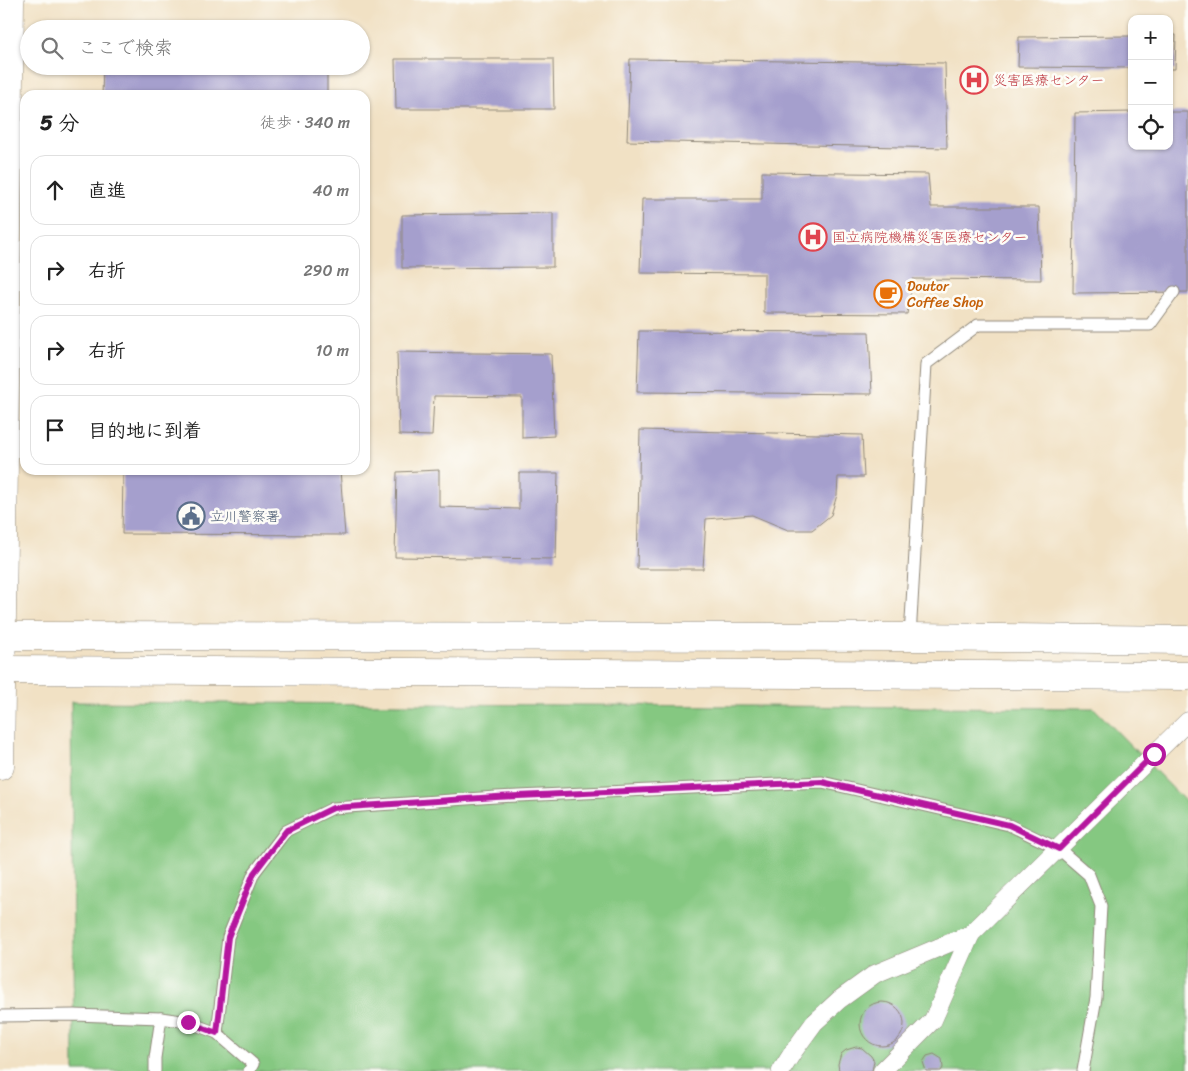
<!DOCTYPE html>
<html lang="ja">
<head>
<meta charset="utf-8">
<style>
	:root { --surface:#fff; --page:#f2f2f2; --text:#222; --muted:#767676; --line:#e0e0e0 }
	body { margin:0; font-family:Sriracha,"Klee One",sans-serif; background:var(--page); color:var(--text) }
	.controls { position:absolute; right:15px; top:15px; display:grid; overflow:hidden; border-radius:10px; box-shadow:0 1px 4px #0004 }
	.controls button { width:45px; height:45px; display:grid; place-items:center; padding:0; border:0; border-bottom:1px solid var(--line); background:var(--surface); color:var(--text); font:25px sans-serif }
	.stop { position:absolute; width:15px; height:15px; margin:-11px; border:4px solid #b5179e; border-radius:50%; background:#fff }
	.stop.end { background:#b5179e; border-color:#fff; box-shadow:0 1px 5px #0008 }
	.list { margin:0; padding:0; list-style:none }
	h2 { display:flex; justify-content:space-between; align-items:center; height:65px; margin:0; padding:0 20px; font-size:21px }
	h2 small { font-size:16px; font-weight:400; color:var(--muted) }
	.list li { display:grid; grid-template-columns:32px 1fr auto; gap:15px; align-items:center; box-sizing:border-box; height:70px; margin:0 10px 10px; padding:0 10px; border:1px solid var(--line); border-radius:15px }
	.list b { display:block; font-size:19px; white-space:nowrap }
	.list em { font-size:16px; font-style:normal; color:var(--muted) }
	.icon { flex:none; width:28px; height:28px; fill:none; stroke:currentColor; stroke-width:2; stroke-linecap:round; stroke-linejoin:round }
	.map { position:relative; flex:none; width:1188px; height:1071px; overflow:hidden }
	.search { position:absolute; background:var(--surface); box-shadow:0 1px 4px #0004; left:20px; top:20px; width:350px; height:55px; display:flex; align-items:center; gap:12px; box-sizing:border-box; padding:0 18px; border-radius:28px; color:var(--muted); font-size:19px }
	.panel { position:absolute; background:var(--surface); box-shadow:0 1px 4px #0004; left:20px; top:90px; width:350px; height:385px; border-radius:15px }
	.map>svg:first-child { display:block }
</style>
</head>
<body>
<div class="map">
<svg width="1188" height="1071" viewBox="0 0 1188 1071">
	<rect width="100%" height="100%" fill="#fdfcf7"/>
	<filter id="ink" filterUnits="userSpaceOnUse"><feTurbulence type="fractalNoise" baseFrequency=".02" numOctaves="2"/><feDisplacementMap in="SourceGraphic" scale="10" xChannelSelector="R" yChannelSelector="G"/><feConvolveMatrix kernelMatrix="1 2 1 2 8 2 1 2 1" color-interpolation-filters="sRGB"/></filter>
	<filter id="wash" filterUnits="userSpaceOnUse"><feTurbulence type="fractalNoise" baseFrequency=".0096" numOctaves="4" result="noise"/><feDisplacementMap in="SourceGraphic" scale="20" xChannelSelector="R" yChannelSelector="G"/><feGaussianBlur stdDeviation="1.12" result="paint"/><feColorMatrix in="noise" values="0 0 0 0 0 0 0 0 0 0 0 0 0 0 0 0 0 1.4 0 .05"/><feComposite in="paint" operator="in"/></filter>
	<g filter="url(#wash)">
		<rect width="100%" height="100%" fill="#f1e1c4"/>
		<path fill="#85c881" stroke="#587a56" d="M71,702L1094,708L1188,804V1071H74Z"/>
		<g id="blocks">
			<g fill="#a59fcd">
				<path d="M1169,35H1176L1175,69H1169Z"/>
				<path d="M1132,36V68L1018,67L1019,37Z"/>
				<path d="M395,59H553L554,109H396Z"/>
				<path d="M630,59L945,63L947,148L627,141Z"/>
				<path d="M103,66H327V95H102Z"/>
				<path d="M1132,112V146H1169V112H1188V292L1073,293L1075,113Z"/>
				<path d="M762,172L928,174L931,207H1039L1041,280L913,279L907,314L764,313V274L640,273L642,199H762Z"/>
				<path d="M553,213V267L402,268V215Z"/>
				<path d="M639,331L869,332L872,394L637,392Z"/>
				<path d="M397,352L551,354L554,436L522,438V397L434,396L432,436L399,435Z"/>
				<path d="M640,430L862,435L864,477H838L837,495L831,515L812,530H788L752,515L706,519L703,569H637Z"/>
				<path d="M123,470H340L345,535L122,534Z"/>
				<path d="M439,470V507L519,509V473H558L556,559L395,557L397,472Z"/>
				<circle cx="882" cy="1024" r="22"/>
				<path d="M856,1047L862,1048L871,1056L874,1061L872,1071H839L838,1064L841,1054L846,1050Z"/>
				<path d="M934,1054L942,1059L943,1068L941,1071H926L923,1062L927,1056Z"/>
			</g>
		</g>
	</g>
	<g filter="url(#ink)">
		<use href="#blocks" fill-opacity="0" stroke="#8e8678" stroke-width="1"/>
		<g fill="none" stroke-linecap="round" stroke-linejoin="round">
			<g stroke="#8e8678" stroke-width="13">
				<g id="service">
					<path d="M910,637L926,364L978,325H1150L1174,292"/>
					<path d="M0,1016L74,1015L161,1018L188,1022L217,1033L253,1064L249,1071"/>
					<path d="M217,1033L228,937L254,873L286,831L333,808L496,797L822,782L1009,825L1059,849L1089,875L1101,906L1096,998L1083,1071"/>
					<path d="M155,1071V1058L161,1018"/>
				</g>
			</g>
			<g stroke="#8e8678" stroke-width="19">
				<g id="pedestrian">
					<path d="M781,1071L793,1052L814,1023L839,1000L875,974L971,934L1188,721"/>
					<path d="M882,1071L933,1020L971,934"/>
				</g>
			</g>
			<g stroke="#8e8678" stroke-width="29">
				<g id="tertiary">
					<path d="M0,636L910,637L1188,640"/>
					<path d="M0,670L1188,676"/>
				</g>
			</g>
			<g stroke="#8e8678" stroke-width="29">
				<path id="secondary" d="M0,766L10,0"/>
			</g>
			<use href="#service" stroke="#fff" stroke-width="11"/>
			<use href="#pedestrian" stroke="#fff" stroke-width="18"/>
			<use href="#tertiary" stroke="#fff" stroke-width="28"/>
			<use href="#secondary" stroke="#fff" stroke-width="28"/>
		</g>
	</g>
	<g fill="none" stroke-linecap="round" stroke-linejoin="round" filter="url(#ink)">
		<path stroke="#b5179e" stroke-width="6" d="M188,1022L217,1033L228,937L254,873L286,831L333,808L496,797L822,782L1009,825L1059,849L1154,754"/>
	</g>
	<defs>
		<g id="hospital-ring" transform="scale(1.4375)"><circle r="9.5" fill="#fdfcf7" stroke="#e0444e" stroke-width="1.5"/><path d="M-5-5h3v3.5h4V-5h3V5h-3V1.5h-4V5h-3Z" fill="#e0444e"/></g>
		<g id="cafe-ring" transform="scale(1.4375)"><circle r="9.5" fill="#fdfcf7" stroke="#e8710a" stroke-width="1.5"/><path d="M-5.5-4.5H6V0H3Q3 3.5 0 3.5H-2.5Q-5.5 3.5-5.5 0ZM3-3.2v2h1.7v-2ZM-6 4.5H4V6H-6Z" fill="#e8710a"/></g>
		<g id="civic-ring" transform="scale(1.4375)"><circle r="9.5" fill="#fdfcf7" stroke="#5c6f8a" stroke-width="1.5"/><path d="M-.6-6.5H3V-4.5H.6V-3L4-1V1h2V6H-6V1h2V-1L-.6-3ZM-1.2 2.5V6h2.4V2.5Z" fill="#5c6f8a"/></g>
	</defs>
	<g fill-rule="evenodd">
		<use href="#hospital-ring" x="974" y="80"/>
		<use href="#hospital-ring" x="813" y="237"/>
		<use href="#cafe-ring" x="888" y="294"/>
		<use href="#civic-ring" x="191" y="516"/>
	</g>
	<g text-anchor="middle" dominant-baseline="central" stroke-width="5" stroke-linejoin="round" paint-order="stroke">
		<g font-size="14" fill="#be3a42" stroke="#fdfcf7" text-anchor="start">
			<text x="993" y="80">災害医療センター</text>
			<text x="832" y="237">国立病院機構災害医療センター</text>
		</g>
		<g font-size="14" fill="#c56008" stroke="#fdfcf7" text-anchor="start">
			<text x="907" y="286">Doutor<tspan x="907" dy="16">Coffee Shop</tspan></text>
		</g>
		<g font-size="14" fill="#4e5e75" stroke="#fdfcf7" text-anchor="start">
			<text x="210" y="516">立川警察署</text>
		</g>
	</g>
</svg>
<div class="controls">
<button>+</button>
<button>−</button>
<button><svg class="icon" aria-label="locate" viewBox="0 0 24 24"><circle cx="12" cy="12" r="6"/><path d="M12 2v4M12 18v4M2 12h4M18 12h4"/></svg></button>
</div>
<div class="stop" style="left:1154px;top:754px"></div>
<div class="stop end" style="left:188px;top:1022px"></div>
<div class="search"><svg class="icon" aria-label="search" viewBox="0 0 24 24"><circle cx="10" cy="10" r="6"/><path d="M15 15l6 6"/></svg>ここで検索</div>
<section class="panel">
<h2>5 分<small>徒歩 · 340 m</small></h2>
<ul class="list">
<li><svg class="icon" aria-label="ahead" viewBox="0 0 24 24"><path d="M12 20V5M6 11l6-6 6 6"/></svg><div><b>直進</b></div><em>40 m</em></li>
<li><svg class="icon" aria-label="right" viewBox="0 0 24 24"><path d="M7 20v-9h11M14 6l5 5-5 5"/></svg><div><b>右折</b></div><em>290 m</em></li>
<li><svg class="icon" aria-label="right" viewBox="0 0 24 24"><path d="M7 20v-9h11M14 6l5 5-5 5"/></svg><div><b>右折</b></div><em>10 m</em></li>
<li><svg class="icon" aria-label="arrive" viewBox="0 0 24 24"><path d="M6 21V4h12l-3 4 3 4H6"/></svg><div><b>目的地に到着</b></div></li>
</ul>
</section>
</div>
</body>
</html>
